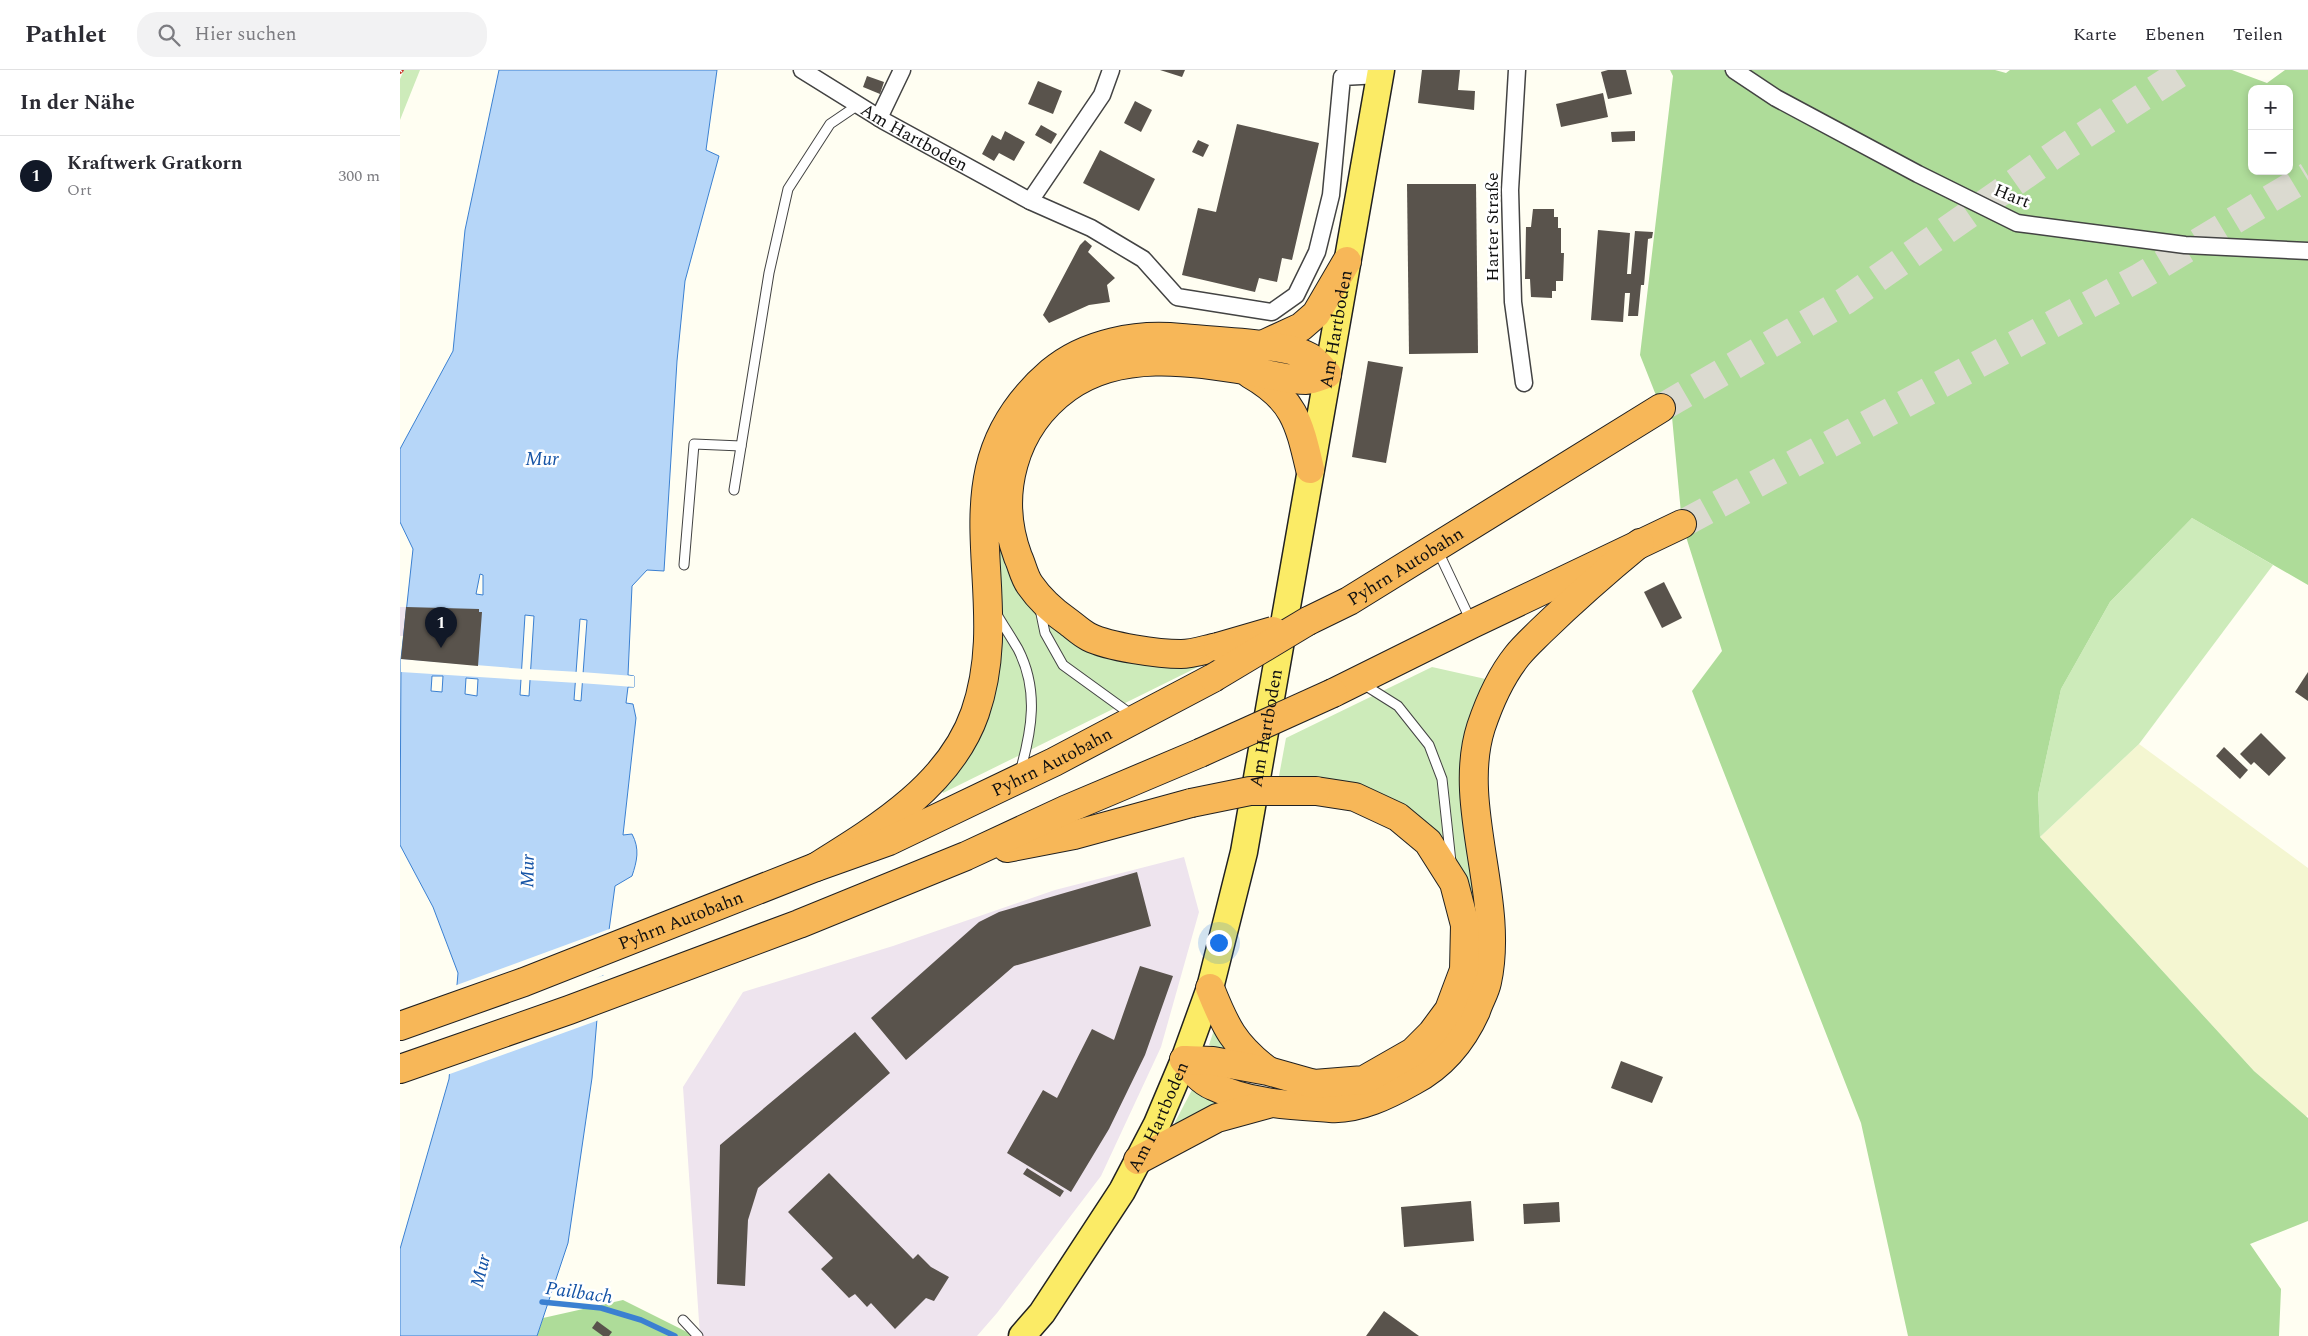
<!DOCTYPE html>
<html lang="de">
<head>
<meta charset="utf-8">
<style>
	:root { --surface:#fff; --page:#f2f2f3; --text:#2b2b33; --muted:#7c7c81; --line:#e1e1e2; --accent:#111827 }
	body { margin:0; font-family:Spectral,serif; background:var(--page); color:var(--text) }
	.controls { position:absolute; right:15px; top:15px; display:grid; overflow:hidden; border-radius:10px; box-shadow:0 2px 8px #0003 }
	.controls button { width:45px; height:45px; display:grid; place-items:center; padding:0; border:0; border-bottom:1px solid var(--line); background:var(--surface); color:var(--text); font:25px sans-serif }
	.you { position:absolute; left:818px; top:872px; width:18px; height:18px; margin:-12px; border:4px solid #fff; border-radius:50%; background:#1a73e8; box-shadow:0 0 0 8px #1a73e833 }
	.badge { display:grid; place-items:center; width:32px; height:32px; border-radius:50%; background:var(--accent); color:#fff; font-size:16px; font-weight:700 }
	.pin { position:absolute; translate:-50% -41px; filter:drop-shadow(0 1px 2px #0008) }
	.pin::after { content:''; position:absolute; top:26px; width:18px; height:15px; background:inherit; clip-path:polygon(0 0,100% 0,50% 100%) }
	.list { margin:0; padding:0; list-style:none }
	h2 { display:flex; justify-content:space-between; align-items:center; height:65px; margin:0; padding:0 20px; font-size:21px }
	h2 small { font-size:16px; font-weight:400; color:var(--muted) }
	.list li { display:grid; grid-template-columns:32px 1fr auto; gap:15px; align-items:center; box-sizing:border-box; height:80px; padding:0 20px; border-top:1px solid var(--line) }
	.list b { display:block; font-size:19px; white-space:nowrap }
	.list p { margin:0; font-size:16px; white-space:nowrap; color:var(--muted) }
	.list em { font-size:16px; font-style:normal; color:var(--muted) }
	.icon { flex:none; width:28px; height:28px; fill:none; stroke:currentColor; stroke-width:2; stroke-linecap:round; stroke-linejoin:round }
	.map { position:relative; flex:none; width:1908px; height:1266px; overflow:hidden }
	header { display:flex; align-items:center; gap:30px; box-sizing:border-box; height:70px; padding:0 25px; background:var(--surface); border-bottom:1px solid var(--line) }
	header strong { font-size:24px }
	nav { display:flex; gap:28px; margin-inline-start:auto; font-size:18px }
	.search { width:350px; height:45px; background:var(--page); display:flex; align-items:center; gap:12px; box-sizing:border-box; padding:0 18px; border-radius:20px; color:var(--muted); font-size:19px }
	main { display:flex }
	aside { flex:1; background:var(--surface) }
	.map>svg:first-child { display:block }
</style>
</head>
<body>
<header>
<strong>Pathlet</strong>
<div class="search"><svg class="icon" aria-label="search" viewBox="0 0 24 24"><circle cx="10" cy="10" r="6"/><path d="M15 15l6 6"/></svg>Hier suchen</div>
<nav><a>Karte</a><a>Ebenen</a><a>Teilen</a></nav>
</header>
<main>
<aside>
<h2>In der Nähe<small></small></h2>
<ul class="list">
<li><span class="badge">1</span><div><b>Kraftwerk Gratkorn</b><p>Ort</p></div><em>300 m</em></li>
</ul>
</aside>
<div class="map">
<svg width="1908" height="1266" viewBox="0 0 1908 1266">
	<rect width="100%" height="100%" fill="#fffef2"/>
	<g fill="#eee4ee">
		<path d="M0,537H6L4,566H0Z"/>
		<path d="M784,787L799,842L761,977L701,1106L597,1243L577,1266H300L283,1017L343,922L493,876L655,820Z"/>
	</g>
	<path fill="#f4f6d1" d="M1739,674L1908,798V1045L1905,1047L1854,1001L1640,767Z"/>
	<g fill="#cdebba">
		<path d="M4,0H20L0,50V9Z"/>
		<path d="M767,277L886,290L901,293L904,300C844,301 782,270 721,284C676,295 637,324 617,364C570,456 620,561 719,586C750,594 782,592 813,587L808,592L543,723L541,716C562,693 585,659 592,628C605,563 589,497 593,432C597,356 640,301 714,282C731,277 749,277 767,277Z"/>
		<path d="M1792,448L1873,495L1739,674L1640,767L1638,725L1661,619L1710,532Z"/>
		<path d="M1032,597L1090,610C1074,647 1066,683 1065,723C1064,770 1082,815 1082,862C1081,947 1022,1022 934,1028C921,1029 909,1028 896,1027L897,1020C932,1022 964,1020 996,1004C1093,953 1103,812 1017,746C988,724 954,716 919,710L918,707L879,706L886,668Z"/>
		<path d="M816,954L829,980L827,982L809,975Z"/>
		<path d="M793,1018L829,1030L775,1056V1052Z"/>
	</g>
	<g fill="#aedc99" fill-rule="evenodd">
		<path d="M1270,0H1595L1606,3L1610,0H1832L1867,13L1885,0H1908V515L1792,448L1710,532L1661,619L1638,725L1640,767L1854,1001L1908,1048V1151L1850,1174L1881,1219L1879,1266H1508L1461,1053L1292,621L1322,581L1282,454L1272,347L1261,338L1240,285L1273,6ZM1852,19H1889V101H1852Z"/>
		<path d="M223,1230L295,1266H137L143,1248Z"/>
	</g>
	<path fill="#b6d6f8" stroke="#3b80d1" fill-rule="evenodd" d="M99,0H317L306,80L319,86L285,211L277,291L264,501L247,500L232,516L228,605L234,606V617H228L226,633L233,634L236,648L223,765L232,764C240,779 237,791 232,806L215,816L197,949L192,1008L168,1173L137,1266H0V1179L49,1009L58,903L33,837L0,775L1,589L13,479L0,452V379L53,281L65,160ZM80,504L83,505V525L76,524ZM125,545L134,546L129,626L120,625ZM180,549L187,550L181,631L174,630ZM32,606H43L42,622L31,621ZM66,608L78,609L77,626L65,624Z"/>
	<g fill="#fffef2">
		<path d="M1,589L124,599V610L1,602Z"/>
		<path d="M128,599L179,602L178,613L128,610Z"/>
		<path d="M181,602L234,606V617L180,613Z"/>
		<path d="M212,858L206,904L196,908L205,905L199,950L47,1005L54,916Z"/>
	</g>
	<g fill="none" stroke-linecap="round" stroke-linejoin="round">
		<path stroke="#3b80d1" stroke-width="5.5" d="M142,1232L201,1238L241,1250L275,1266"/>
	</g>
	<g fill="#59534c">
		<path d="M760,0H785L782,7Z"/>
		<path d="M1022,0H1060L1058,20L1075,21L1074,40L1018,33Z"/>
		<path d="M1208,0H1226L1232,24L1208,29L1201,2Z"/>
		<path d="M467,6L484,12L480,24L463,17Z"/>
		<path d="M638,11L662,21L653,44L628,34Z"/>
		<path d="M1203,23L1208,47L1161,57L1156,34Z"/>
		<path d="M735,31L752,40L741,62L724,53Z"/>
		<path d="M837,54L919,73L892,190L882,188L877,212L859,208L855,222L782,205L798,138L816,142Z"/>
		<path d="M641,55L657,64L651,74L635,65Z"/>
		<path d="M605,61L625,72L614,91L599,83L594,91L582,84L592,65L601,70Z"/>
		<path d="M1235,61V71L1212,72L1211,62Z"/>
		<path d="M798,70L809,75L803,87L792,82Z"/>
		<path d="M700,80L755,109L739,141L683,113Z"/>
		<path d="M1007,114H1076L1078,283L1009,284Z"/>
		<path d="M1133,139H1154V147H1158V158H1161V183H1164L1163,211H1156V221H1152V228L1131,227L1130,209H1125L1126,157H1131Z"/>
		<path d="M1198,160L1230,163L1227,204H1231L1235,161L1253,162L1252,168L1248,169L1244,215H1241L1238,246H1228L1230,223H1225L1223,252L1191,250Z"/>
		<path d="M685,170L692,176L688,182L715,208L707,215L710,232L689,235L649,253L643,245L680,175Z"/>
		<path d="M968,291L1003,297L986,393L952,387Z"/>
		<path d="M1264,512L1282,548L1262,558L1244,522Z"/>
		<path d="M6,537L79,539V542H82L78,596L1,589Z"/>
		<path d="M1908,602V631L1895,622Z"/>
		<path d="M1861,663L1886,688L1869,706L1854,692L1851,695L1840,684Z"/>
		<path d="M1824,677L1848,700L1840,709L1816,686Z"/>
		<path d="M737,802L751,856L614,896L506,990L471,948L579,852L599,842Z"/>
		<path d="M740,896L773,906L745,985L709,1059L671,1122L607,1083L643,1020L657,1028L692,959L714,970Z"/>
		<path d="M455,962L490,1003L358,1118L348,1150L345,1216L317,1214L320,1075Z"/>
		<path d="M1221,991L1263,1007L1252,1033L1211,1018Z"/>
		<path d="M627,1098L664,1121L660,1127L623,1104Z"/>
		<path d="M429,1103L513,1189L518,1184L531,1197L549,1207L534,1231L526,1228L495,1259L471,1233L467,1237L455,1224L449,1228L421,1199L433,1188L388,1142Z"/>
		<path d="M1071,1131L1074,1171L1004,1177L1001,1137Z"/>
		<path d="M1159,1132L1160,1152L1124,1154L1123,1134Z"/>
		<path d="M984,1241L1019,1266H966Z"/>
		<path d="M197,1251L212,1262L209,1266H203L192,1258Z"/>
	</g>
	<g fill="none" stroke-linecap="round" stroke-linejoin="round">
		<g stroke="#dbdad0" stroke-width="28" stroke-dasharray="28 14" stroke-linecap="butt">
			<path d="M1261,338L1445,231L1664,78L1785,0"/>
			<path d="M1282,454L1740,207L1908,106"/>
		</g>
		<g stroke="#434343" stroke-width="11">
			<g id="lane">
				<path d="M334,420L369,203L388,119L430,54L458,35"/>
				<path d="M1037,479L1071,551"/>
				<path d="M284,495L294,374L341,376"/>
				<path d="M640,539L645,563L663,595L732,645"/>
				<path d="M596,543C603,555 611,567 618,579C639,620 632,660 620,702"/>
				<path d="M963,614L998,636L1029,675L1042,709L1051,792"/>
				<path d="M283,1250L298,1266"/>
			</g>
		</g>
		<g stroke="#434343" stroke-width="19">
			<g id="street">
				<path id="s1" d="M402,0L484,51L630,131L691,158L743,189L777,227L872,242L896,225L917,182L931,125L942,7L980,5"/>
				<path d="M1117,0L1110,120L1113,232L1124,313"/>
				<path d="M1334,0L1376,28L1518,104L1617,153L1785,175L1908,181"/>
				<path d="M479,48L502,0"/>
				<path d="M630,131L702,25L711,0"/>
			</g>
		</g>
		<g stroke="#212121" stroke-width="29">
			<g id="primary">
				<path id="s2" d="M622,1266L642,1243L722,1121L757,1054L784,990L810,918L844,782L981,0"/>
			</g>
		</g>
		<g stroke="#212121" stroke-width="30">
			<g id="highway">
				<path d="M862,275L901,257L916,244L947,191"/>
				<path d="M850,304C894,329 899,352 910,399"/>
				<path id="s3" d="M908,551L949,531L1261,338"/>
				<path d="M933,623L1072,554L1282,454"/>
				<path d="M607,778L674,765L791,733"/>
				<path d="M416,797C477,759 550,715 575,643C618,519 532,404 651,302C685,273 738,263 781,268C809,271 891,273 911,288C917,292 922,299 927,304C921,306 912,310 906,310C888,310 868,304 850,301C790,291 719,280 667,318C613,357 595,425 618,487C622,495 624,507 630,515C639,528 654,542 667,551C674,556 681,563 689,567C709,577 759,584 781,584C793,584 807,579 818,577"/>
				<path d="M810,918C825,956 834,975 867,1000"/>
				<path id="s4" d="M0,956L124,912L416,797L489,771L654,692L813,608"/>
				<path d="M784,990C792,1000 801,1011 813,1016C850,1034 890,1035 930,1038C958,1040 988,1025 1013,1011C1043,995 1062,972 1076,941C1079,931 1085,922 1087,912C1105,829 1056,735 1081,657C1089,633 1101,606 1117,586C1124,577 1133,569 1141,561C1173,530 1206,501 1240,473"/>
				<path d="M784,990L813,991L868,1001L914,1014L964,1010L1013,982L1032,963L1049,940L1064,900L1065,855L1054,813L1028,772L998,747L955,727L916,721"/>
				<path d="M0,999L169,940L399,854L566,786L665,740L800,683"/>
				<path d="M738,1090L817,1048L868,1034"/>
			</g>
		</g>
		<use href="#lane" stroke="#fff" stroke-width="9"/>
		<use href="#street" stroke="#fff" stroke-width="16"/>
		<use href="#primary" stroke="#fbeb66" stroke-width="26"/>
		<use href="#highway" stroke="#f7b758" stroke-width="28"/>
		<g stroke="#c43123" stroke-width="5.5">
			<path id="rail" d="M0,1L1,0"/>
		</g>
		<use href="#rail" stroke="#fff" stroke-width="4" stroke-dasharray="11" stroke-linecap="butt"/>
		<g stroke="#212121" stroke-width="30" stroke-linecap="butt">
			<g id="highway-bridge">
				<path d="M818,577L873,561"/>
				<path d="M813,608L908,551"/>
				<path d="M800,683L933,623"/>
				<path d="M791,733L850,721H916"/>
			</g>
		</g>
		<use href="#highway-bridge" stroke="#f7b758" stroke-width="28"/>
	</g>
	<g text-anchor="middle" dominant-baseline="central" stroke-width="5" stroke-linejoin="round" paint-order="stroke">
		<g font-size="18" fill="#101010" stroke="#fff">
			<text stroke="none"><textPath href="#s1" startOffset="131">Am Hartboden</textPath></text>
			<text transform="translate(1612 126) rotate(22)">Hart</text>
			<text transform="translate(1092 157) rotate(-90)">Harter Straße</text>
			<text stroke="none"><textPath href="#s2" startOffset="1069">Am Hartboden</textPath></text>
			<text stroke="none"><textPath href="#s3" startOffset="112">Pyhrn Autobahn</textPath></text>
			<text stroke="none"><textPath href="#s2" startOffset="664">Am Hartboden</textPath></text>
			<text stroke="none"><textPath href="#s4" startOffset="704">Pyhrn Autobahn</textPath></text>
			<text stroke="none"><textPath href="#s4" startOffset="300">Pyhrn Autobahn</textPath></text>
			<text stroke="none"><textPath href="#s2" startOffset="259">Am Hartboden</textPath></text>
		</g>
		<g font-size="19" font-style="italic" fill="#1453a6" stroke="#fff">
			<text x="142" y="389">Mur</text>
			<text transform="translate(128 801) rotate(-89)">Mur</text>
			<text transform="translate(81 1201) rotate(-76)">Mur</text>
			<text transform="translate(179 1223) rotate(8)">Pailbach</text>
		</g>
	</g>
</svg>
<div class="controls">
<button>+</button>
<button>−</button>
</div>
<div class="you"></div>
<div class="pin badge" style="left:41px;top:578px">1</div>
</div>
</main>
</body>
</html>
